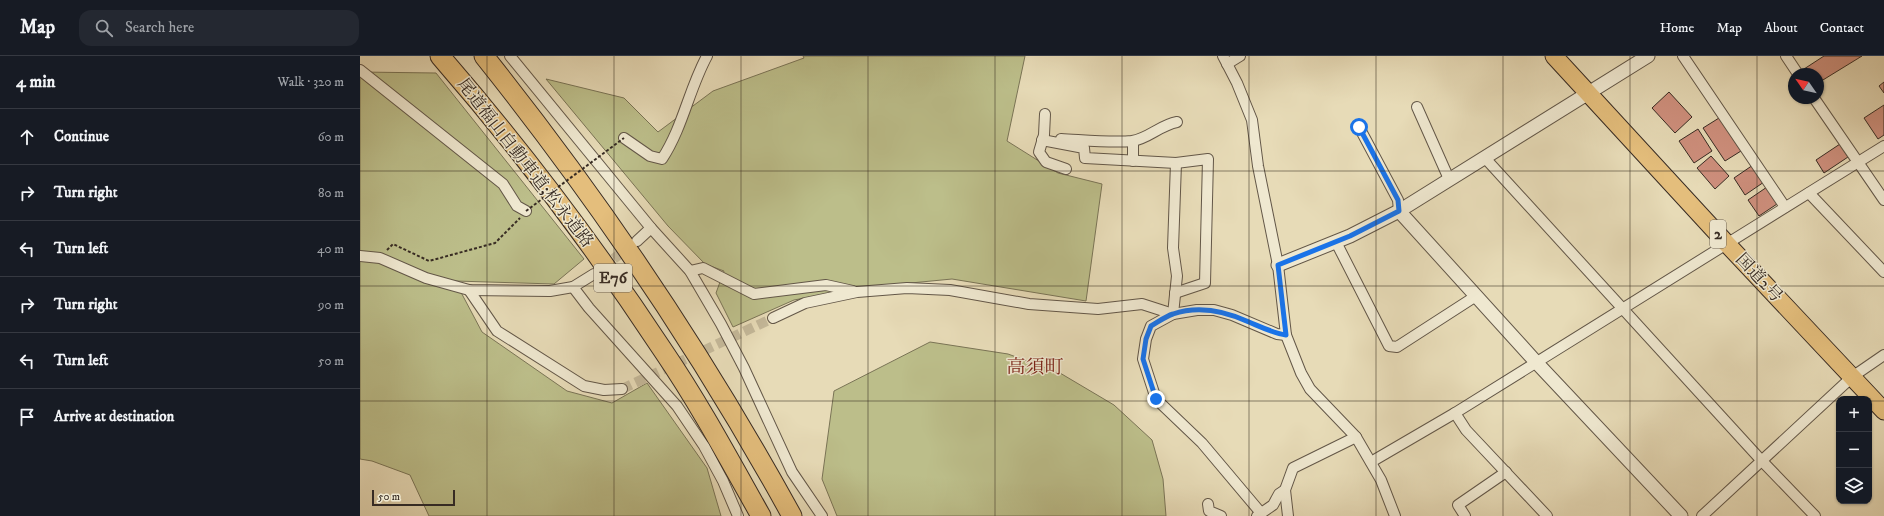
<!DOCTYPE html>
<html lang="en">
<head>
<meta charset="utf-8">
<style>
	:root { --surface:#171b24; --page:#242831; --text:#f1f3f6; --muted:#9ea1a6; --line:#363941 }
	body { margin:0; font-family:"IM FELL DW Pica","Noto Serif JP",serif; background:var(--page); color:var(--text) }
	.controls { position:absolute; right:12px; bottom:12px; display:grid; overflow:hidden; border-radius:8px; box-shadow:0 1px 3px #0004 }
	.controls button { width:36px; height:36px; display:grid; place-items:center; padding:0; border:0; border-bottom:1px solid var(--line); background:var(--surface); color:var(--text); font:20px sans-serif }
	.compass { position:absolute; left:1428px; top:12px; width:36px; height:36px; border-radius:50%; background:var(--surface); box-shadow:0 1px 3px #0004; rotate:304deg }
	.scale { position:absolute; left:12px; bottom:10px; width:83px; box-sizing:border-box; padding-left:4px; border:2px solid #372b23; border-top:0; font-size:11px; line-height:14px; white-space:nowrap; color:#372b23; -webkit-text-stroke:3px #efe8d0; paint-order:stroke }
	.stop { position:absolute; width:12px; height:12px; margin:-9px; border:3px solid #1a73e8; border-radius:50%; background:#fff }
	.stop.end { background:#1a73e8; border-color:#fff; box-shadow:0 1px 4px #0008 }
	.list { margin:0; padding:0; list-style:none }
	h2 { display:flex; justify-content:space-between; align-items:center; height:52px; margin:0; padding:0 16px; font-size:17px }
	h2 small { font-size:13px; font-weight:400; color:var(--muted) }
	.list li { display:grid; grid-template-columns:26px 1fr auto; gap:12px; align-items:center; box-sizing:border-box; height:56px; padding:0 16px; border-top:1px solid var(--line) }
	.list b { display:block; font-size:15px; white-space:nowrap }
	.list em { font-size:13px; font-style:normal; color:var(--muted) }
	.icon { flex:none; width:22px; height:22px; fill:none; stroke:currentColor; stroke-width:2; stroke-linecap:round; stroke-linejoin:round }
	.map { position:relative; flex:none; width:1524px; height:460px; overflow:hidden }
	header { display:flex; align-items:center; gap:24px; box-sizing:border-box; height:56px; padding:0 20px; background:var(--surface); border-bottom:1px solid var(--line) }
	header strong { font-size:19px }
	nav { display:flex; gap:22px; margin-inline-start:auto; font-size:14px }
	.search { width:280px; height:36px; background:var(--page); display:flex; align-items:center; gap:10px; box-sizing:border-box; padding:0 14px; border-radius:12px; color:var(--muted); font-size:15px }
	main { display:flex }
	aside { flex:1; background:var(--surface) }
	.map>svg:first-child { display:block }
</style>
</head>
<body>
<header>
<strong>Map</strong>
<div class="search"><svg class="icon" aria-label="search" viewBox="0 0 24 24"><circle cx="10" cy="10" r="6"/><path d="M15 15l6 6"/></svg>Search here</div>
<nav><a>Home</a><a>Map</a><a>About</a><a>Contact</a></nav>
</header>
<main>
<aside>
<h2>4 min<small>Walk · 320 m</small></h2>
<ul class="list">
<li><svg class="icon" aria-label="ahead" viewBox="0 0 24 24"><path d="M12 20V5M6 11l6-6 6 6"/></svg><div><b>Continue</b></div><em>60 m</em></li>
<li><svg class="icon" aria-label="right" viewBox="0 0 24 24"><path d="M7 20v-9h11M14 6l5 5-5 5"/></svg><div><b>Turn right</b></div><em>80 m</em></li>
<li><svg class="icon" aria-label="left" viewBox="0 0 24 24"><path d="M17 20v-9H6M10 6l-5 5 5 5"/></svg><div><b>Turn left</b></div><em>40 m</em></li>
<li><svg class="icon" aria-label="right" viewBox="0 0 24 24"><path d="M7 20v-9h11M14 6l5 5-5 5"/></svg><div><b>Turn right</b></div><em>90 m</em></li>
<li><svg class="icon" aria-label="left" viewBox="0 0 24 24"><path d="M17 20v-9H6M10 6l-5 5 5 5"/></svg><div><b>Turn left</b></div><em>50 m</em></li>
<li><svg class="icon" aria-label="arrive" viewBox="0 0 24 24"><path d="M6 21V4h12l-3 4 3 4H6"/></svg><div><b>Arrive at destination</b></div></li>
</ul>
</aside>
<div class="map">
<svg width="1524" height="460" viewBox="0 0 1524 460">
	<rect width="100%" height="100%" fill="#e7dbb7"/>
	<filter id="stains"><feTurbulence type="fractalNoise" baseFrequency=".005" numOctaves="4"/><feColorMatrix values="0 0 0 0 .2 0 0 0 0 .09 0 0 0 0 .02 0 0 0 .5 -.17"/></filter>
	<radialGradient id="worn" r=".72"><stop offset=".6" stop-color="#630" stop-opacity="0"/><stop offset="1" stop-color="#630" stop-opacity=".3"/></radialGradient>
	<g fill="#bcbe8a" stroke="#7a7456">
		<path d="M443,0H665L647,85L698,117L742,128L726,245L592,223L499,232L434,244L373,271L356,237L364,215L345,208L308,170L186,23L264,42L298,76L353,35L444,2Z"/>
		<path d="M0,16L76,17L224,203L194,228L95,225L122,276L207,335L252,347L287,327L347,412L361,460H69L50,419L12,405L0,403Z"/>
		<path d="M570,286L648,298L700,317L754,349L792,384L803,423L806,460H477L462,423L474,335Z"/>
	</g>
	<g fill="#cf907e" stroke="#372b23">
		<path d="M1464,0H1502L1458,27V18H1447L1444,13Z"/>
		<path d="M1524,26V37L1519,30Z"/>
		<path d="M1309,36L1332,61L1315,77L1292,52Z"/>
		<path d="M1524,49V79L1518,83L1504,62Z"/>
		<path d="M1359,62L1381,95L1365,105L1343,72Z"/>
		<path d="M1338,73L1352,95L1334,107L1319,85Z"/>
		<path d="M1480,88L1488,101L1464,117L1456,104Z"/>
		<path d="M1351,100L1369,120L1355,133L1337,112Z"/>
		<path d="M1393,109L1404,126L1385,139L1374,122Z"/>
		<path d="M1407,131L1417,148L1399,160L1388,144Z"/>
	</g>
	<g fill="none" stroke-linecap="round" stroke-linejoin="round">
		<g stroke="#c4b899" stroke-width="10" stroke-dasharray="10 5" stroke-linecap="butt">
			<path d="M242,212L270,190"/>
			<path d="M262,333L413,262"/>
		</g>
		<g stroke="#635748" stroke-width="12">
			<g id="minor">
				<path d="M150,0L291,172"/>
				<path d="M863,0L877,27L892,64L898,110L918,209L926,279L941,317L950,333L996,381L1021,424L1035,460"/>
				<path d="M1323,0L1425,151"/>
				<path d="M1426,0L1438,18"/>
				<path d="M867,8L880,0"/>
				<path d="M0,14L143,128L157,150L166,155"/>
				<path d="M1454,42L1524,144"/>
				<path d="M1057,51L1089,123"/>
				<path d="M685,58L684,79L679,96L686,106L706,113"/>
				<path d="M999,71L1038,144L1039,155"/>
				<path d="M264,82L290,100L302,103C323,71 329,33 347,0"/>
				<path d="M701,83C722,84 752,87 772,85C788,83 800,69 817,66"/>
				<path d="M682,84L724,92L725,102L816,107L848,103L845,227L815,237"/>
				<path d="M1125,102L1401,404L1455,460"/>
				<path d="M773,105V85"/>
				<path d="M816,107L813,192L817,220L813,258L791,270L786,283L783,303L796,343L842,387L901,457"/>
				<path d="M1449,137L1524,216"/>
				<path d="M277,185L291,172L330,215L361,268L384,312L432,416L462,460"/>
				<path d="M976,186L1029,290L1037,291L1116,240"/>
				<path d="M0,200L20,202L66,222L109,234L190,235L213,231L234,218"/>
				<path d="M330,215L343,212L394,238L466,229L493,235"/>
				<path d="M213,231L229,252L317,350L344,390L363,425L378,460"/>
				<path d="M109,234L137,275L224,330L244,334L262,333"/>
				<path d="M413,262L445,247L497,236L547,232L590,234L669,248L738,253L782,248L813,258L837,254H854L872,259L917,278L926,279"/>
				<path d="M1095,357L1106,374L1187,460"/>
				<path d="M1011,406L1095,357L1524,90"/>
				<path d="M848,448L849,455L861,460"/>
				<path d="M897,460L913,449L919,438L925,434"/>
				<path d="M928,460L925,434L933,412L996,381"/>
				<path d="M1105,460L1098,449L1146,416"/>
				<path d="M1342,460L1492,321L1524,299"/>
			</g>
		</g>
		<g stroke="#635748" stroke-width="15">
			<g id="tertiary">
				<path d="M1039,155L1176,306L1321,460"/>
				<path d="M918,209L990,180L1039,155L1288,0"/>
			</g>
		</g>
		<g stroke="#372b23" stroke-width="19">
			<path id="trunk" d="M1194,0L1367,188L1524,355"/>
		</g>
		<g stroke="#372b23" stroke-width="21">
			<g id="motorway">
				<path d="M80,0C161,93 236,193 304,296C340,349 370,405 401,460"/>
				<path d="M124,0C239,144 343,298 432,460"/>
			</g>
		</g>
		<path stroke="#372b23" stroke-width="2" stroke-dasharray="3 2" stroke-linecap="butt" d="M27,194L33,188L69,205L135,187L160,162"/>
		<use href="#minor" stroke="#efe8d0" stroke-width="10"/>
		<use href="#tertiary" stroke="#efe8d0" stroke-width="13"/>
		<use href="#trunk" stroke="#e4be7c" stroke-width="17"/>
		<use href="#motorway" stroke="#e4be7c" stroke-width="19"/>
		<path stroke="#372b23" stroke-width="2" stroke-dasharray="3 2" stroke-linecap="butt" d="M166,155L264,82"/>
	</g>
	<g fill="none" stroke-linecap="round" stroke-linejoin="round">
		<path stroke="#1a73e8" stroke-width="5" d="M796,343L783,303L786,283L791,270C798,266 806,260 813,258C839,249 865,255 889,266C901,271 913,277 926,279L918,209L990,180L1039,155L1038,144L999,71"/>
	</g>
	<path fill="none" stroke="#372b23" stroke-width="1" stroke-opacity="0.55" d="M127,0V460M254,0V460M381,0V460M508,0V460M635,0V460M762,0V460M889,0V460M1016,0V460M1143,0V460M1270,0V460M1397,0V460M0,115H1524M0,230H1524M0,345H1479M1509,345H1524"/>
	<g text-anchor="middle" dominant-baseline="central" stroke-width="3" stroke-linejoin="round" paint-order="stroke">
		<g fill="#efe8d0" stroke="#6e6457" stroke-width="1">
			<rect x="1350" y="164" width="16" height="28" rx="3"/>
			<rect x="234" y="208" width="38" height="28" rx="3"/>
		</g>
		<g font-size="16" font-weight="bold" fill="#372b23">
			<text x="1358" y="178">2</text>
			<text x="253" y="222">E76</text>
		</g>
		<g font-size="17" fill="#372b23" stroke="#efe8d0">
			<text transform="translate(165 107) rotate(52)">尾道福山自動車道;松永道路</text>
			<text transform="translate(1399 222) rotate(47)">国道2号</text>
		</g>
		<g font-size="19" fill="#7a1f14" stroke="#efe8d0">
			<text x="675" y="311">高須町</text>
		</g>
	</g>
	<rect width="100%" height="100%" filter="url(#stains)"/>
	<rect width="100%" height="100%" fill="url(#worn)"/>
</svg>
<div class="controls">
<button>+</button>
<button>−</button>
<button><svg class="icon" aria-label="layers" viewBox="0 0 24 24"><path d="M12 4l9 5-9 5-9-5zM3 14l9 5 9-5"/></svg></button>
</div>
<svg class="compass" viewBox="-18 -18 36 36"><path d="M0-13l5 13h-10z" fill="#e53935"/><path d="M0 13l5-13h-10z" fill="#9ea1a6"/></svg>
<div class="scale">50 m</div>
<div class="stop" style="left:999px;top:71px"></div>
<div class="stop end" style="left:796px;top:343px"></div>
</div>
</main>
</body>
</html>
